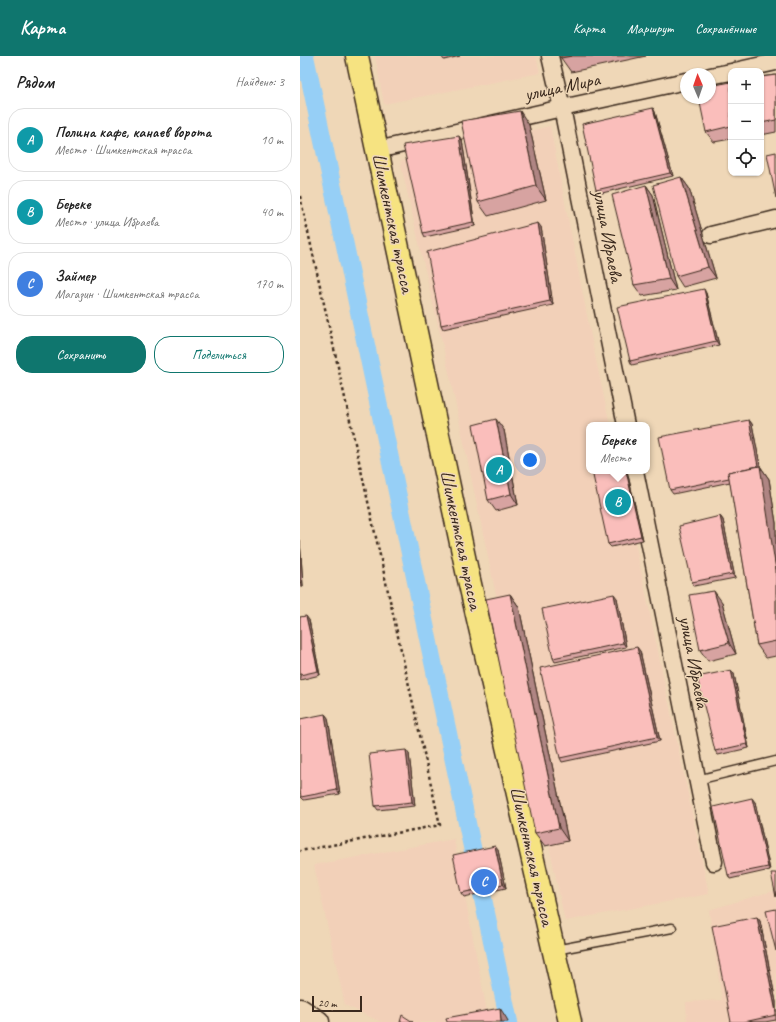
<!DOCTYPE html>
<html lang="ru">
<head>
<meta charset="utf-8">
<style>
	:root { --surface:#fff; --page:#f6f6f6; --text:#222; --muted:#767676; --line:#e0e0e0; --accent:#0f766e }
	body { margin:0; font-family:Caveat,sans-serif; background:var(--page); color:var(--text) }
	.controls { position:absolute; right:12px; top:12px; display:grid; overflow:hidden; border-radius:8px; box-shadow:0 1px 3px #0004 }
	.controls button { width:36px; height:36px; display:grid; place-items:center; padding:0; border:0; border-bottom:1px solid var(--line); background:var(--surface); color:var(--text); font:20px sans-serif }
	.compass { position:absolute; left:380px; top:12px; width:36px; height:36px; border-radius:50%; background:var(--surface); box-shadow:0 1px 3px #0004; rotate:358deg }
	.scale { position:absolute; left:12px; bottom:10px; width:50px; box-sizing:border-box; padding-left:4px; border:2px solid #3b2a1e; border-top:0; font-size:11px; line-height:14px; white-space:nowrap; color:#3b2a1e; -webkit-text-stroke:3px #efd7b7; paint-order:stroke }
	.you { position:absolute; left:230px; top:404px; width:14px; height:14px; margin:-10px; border:3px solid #fff; border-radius:50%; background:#1a73e8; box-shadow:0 0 0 6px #1a73e833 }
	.badge { display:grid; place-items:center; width:26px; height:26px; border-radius:50%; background:var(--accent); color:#fff; font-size:13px; font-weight:700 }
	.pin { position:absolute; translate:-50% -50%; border:2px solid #fff; box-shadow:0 1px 4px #0006 }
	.popup { position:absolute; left:286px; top:366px; width:64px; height:52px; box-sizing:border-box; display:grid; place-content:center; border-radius:8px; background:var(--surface); filter:drop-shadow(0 1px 3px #0005); font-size:13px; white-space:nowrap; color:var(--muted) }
	.popup b { font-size:15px; color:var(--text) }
	.popup::after { content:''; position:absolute; left:50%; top:100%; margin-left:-8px; border:8px solid transparent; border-top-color:var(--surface) }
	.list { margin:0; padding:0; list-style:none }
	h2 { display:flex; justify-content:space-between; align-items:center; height:52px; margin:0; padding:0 16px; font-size:17px }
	h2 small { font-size:13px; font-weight:400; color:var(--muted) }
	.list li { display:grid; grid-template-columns:26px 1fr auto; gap:12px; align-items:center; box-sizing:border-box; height:64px; margin:0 8px 8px; padding:0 8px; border:1px solid var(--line); border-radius:16px }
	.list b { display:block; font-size:15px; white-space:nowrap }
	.list p { margin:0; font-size:13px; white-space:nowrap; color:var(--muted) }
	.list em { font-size:13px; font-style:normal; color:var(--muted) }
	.actions { display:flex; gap:8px; padding:12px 16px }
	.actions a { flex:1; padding:9px 0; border:1px solid var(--accent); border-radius:16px; text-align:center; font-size:14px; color:var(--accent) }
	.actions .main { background:var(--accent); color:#fff }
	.icon { flex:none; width:22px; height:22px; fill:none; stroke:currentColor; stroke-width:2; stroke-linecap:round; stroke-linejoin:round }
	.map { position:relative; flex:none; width:476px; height:966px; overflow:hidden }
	header { display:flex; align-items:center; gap:24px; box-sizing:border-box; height:56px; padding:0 20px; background:var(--accent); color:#fff }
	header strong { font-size:19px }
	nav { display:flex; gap:22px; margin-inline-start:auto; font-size:14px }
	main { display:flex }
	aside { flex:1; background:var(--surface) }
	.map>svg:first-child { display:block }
</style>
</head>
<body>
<header>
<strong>Карта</strong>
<nav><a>Карта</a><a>Маршрут</a><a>Сохранённые</a></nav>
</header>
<main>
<aside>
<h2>Рядом<small>Найдено: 3</small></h2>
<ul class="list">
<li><span class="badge" style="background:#0f9aa8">A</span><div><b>Полина кафе, канаев ворота</b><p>Место · Шимкентская трасса</p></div><em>10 m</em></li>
<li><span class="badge" style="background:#0f9aa8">B</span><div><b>Береке</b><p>Место · улица Ибраева</p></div><em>40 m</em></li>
<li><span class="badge" style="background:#3f7fe0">C</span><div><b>Займер</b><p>Магазин · Шимкентская трасса</p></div><em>170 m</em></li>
</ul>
<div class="actions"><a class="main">Сохранить</a><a>Поделиться</a></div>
</aside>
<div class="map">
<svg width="476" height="966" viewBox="0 0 476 966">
	<rect width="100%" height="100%" fill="#efd7b7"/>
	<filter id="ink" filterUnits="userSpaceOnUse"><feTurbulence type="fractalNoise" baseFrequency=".025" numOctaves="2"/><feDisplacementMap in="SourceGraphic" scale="8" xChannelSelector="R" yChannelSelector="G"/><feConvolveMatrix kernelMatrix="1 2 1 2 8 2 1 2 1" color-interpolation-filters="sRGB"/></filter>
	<g filter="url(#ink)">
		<g fill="#f2d0b8">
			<path d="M75,0H236L240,17L84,48Z"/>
			<path d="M250,70L293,290L310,369H289V415H320L409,838L265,865L150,321L100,105Z"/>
			<path d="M154,783L189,966H81L45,949L14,809Z"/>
			<path d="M476,834V966H387L386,946L422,944L409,854Z"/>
		</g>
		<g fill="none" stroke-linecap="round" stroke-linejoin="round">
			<path stroke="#96cff6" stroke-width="18" d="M5,0L209,966"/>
			<g stroke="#3b2a1e" stroke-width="11">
				<g id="lane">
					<path d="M397,724L476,705"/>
					<path d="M255,894L372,872"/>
				</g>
			</g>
			<g stroke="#3b2a1e" stroke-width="19">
				<g id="street">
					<path d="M250,0L262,52L326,369"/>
					<path d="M435,15L476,6"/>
					<path d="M410,20L431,16"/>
					<path d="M77,94L262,52L386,25"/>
					<path d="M411,179L476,163"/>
					<path d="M335,415L414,806"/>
				</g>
			</g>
			<g stroke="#3b2a1e" stroke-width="25">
				<path id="secondary" d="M0,954L18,966"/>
			</g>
			<g stroke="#3b2a1e" stroke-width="25">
				<path id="primary" d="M57,0L167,515L270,966"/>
			</g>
			<path stroke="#3b2a1e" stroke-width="2.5" stroke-dasharray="3 3" stroke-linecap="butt" d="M0,140L140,769L0,795"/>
			<use href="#lane" stroke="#efd7b7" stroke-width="8"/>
			<use href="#street" stroke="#efd7b7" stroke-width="16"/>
			<use href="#secondary" stroke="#efd7b7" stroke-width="22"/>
			<use href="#primary" stroke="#f6e381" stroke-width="22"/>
		</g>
		<g fill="#d7a3a1" stroke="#3b2a1e">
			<path d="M141,0H160L144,4Z"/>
			<path d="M261,0H346L271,16L261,2Z"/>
			<path d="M476,19V76L461,79V21Z"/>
			<path d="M431,26V83L414,86L406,76Z"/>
			<path d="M353,52L355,56L373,120L298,138L296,134Z"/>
			<path d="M229,69L246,144L188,160L178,146Z"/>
			<path d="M162,84L175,170L125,181L123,177Z"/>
			<path d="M381,121L389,132L416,222L383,231L376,220Z"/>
			<path d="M346,129L353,139L376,234L342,240L334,229Z"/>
			<path d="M241,171L253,249L143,273L141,269Z"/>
			<path d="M406,237L419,289L332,309L330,305Z"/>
			<path d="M449,364L452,368L460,410L469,423L476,467V600L466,602L457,589L430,426L373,438L370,434Z"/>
			<path d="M204,374L218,449L196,455L188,444Z"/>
			<path d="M327,415L343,484L311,491L308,488Z"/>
			<path d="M420,460L423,464L435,522L394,530L392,526Z"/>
			<path d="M0,484L3,530L0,531Z"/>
			<path d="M210,538L219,551L268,785L245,790L235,777Z"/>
			<path d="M317,542L326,591L255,606L253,602Z"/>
			<path d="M422,546L436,598L408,605L400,594Z"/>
			<path d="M0,561L9,564L20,619L0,624Z"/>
			<path d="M340,595L360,685L262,706L260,702Z"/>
			<path d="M431,614L434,618L449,692L418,699L415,695Z"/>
			<path d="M25,658L28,662L40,738L4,744L1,741Z"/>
			<path d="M109,698L115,750L78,754L75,750Z"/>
			<path d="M455,746L470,814L430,823L428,819Z"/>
			<path d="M198,794L206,832L164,841L161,837Z"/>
			<path d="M457,861L460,865L476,946V964L465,966H431Z"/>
		</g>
		<g fill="#af8583" stroke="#3b2a1e">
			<path d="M353,52L355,56L373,120L370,117Z"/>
			<path d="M220,55L229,69L246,144L236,130Z"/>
			<path d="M159,80L162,84L175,170L173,166Z"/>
			<path d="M381,121L389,132L416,222L408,211Z"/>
			<path d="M346,129L353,139L376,234L369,223Z"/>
			<path d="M238,167L241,171L253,249L250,245Z"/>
			<path d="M404,233L406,237L419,289L416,285Z"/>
			<path d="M196,363L204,374L218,449L211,438Z"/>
			<path d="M449,364L452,368L461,414L460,410L469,423L476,467V514Z"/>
			<path d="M326,415H327L343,484L341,480Z"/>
			<path d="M420,460L423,464L435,522L432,518Z"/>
			<path d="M0,484L3,530L0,526Z"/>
			<path d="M414,535L422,546L436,598L429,587Z"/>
			<path d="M210,538L219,551L268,785L259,772Z"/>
			<path d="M314,538L317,542L326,591L323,587Z"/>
			<path d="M6,560L9,564L20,619L18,615Z"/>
			<path d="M337,591L340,595L360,685L357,681Z"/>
			<path d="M431,614L434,618L449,692L447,688Z"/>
			<path d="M25,658L28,662L40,738L37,734Z"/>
			<path d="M106,694L109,698L115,750L112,746Z"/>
			<path d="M452,742L455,746L470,814L468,811Z"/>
			<path d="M195,790L198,794L206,832L203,828Z"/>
			<path d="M457,861L460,865L476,946V956Z"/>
			<path d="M200,952L207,963L208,966H201Z"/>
		</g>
		<g fill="#fabebb" stroke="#3b2a1e">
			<path d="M261,0H272L261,2Z"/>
			<path d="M476,19V64L461,67V21Z"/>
			<path d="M431,26V70L406,76L399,42H410V30Z"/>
			<path d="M353,52L370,117L296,134L282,68Z"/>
			<path d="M220,55L236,130L178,146L161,65Z"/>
			<path d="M159,80L173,166L123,177L103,89Z"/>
			<path d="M476,96V142L467,98Z"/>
			<path d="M381,121L408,211L376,220L353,129Z"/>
			<path d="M346,129L369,223L334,229L312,139Z"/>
			<path d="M238,167L250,245L141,269L127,196Z"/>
			<path d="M404,233L416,285L330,305L317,251Z"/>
			<path d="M196,363L211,438L188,444L173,369Z"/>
			<path d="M449,364L458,410L428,416L429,422L370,434L359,381Z"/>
			<path d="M460,410L476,514V585L457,589L428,416Z"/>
			<path d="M292,415H326L341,480L308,488Z"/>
			<path d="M420,460L432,518L392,526L379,470Z"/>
			<path d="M414,535L429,587L400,594L389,539Z"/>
			<path d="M210,538L259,772L235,777L186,543Z"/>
			<path d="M314,538L323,587L253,602L242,553Z"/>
			<path d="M6,560L18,615L0,619V561Z"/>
			<path d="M337,591L357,681L260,702L240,612Z"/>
			<path d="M431,614L447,688L415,695L397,621Z"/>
			<path d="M25,658L37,734L1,741L0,734V663Z"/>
			<path d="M106,694L112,746L75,750L69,698Z"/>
			<path d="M452,742L468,811L428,819L413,751Z"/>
			<path d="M195,790L203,828L161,837L153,799Z"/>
			<path d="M471,817H476V841Z"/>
			<path d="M476,853V895L466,855Z"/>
			<path d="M457,861L476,956V959L444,966H431L412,870Z"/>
			<path d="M200,952L201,966H147L146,962Z"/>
			<path d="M102,959L113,966H100Z"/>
		</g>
	</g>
	<g text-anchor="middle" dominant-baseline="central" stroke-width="3" stroke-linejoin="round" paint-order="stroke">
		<g font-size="19" fill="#3b2a1e" stroke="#efd7b7">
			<text transform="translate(262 31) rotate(-12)">улица Мира</text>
			<text transform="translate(93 167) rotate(78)">Шимкентская трасса</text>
			<text transform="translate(308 180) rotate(79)">улица Ибраева</text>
			<text transform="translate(161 484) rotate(78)">Шимкентская трасса</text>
			<text transform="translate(394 606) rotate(79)">улица Ибраева</text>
			<text transform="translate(232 800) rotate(77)">Шимкентская трасса</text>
		</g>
	</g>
</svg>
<div class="controls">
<button>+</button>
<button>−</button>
<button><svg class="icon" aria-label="locate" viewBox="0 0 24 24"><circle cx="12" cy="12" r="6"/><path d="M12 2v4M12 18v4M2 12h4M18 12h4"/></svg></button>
</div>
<svg class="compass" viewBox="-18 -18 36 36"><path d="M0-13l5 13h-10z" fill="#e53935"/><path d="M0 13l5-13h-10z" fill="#767676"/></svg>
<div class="scale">20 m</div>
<div class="you"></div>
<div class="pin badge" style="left:199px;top:414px;background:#0f9aa8">A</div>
<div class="pin badge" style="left:318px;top:446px;background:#0f9aa8">B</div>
<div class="popup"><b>Береке</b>Место</div>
<div class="pin badge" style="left:184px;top:826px;background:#3f7fe0">C</div>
</div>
</main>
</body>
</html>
